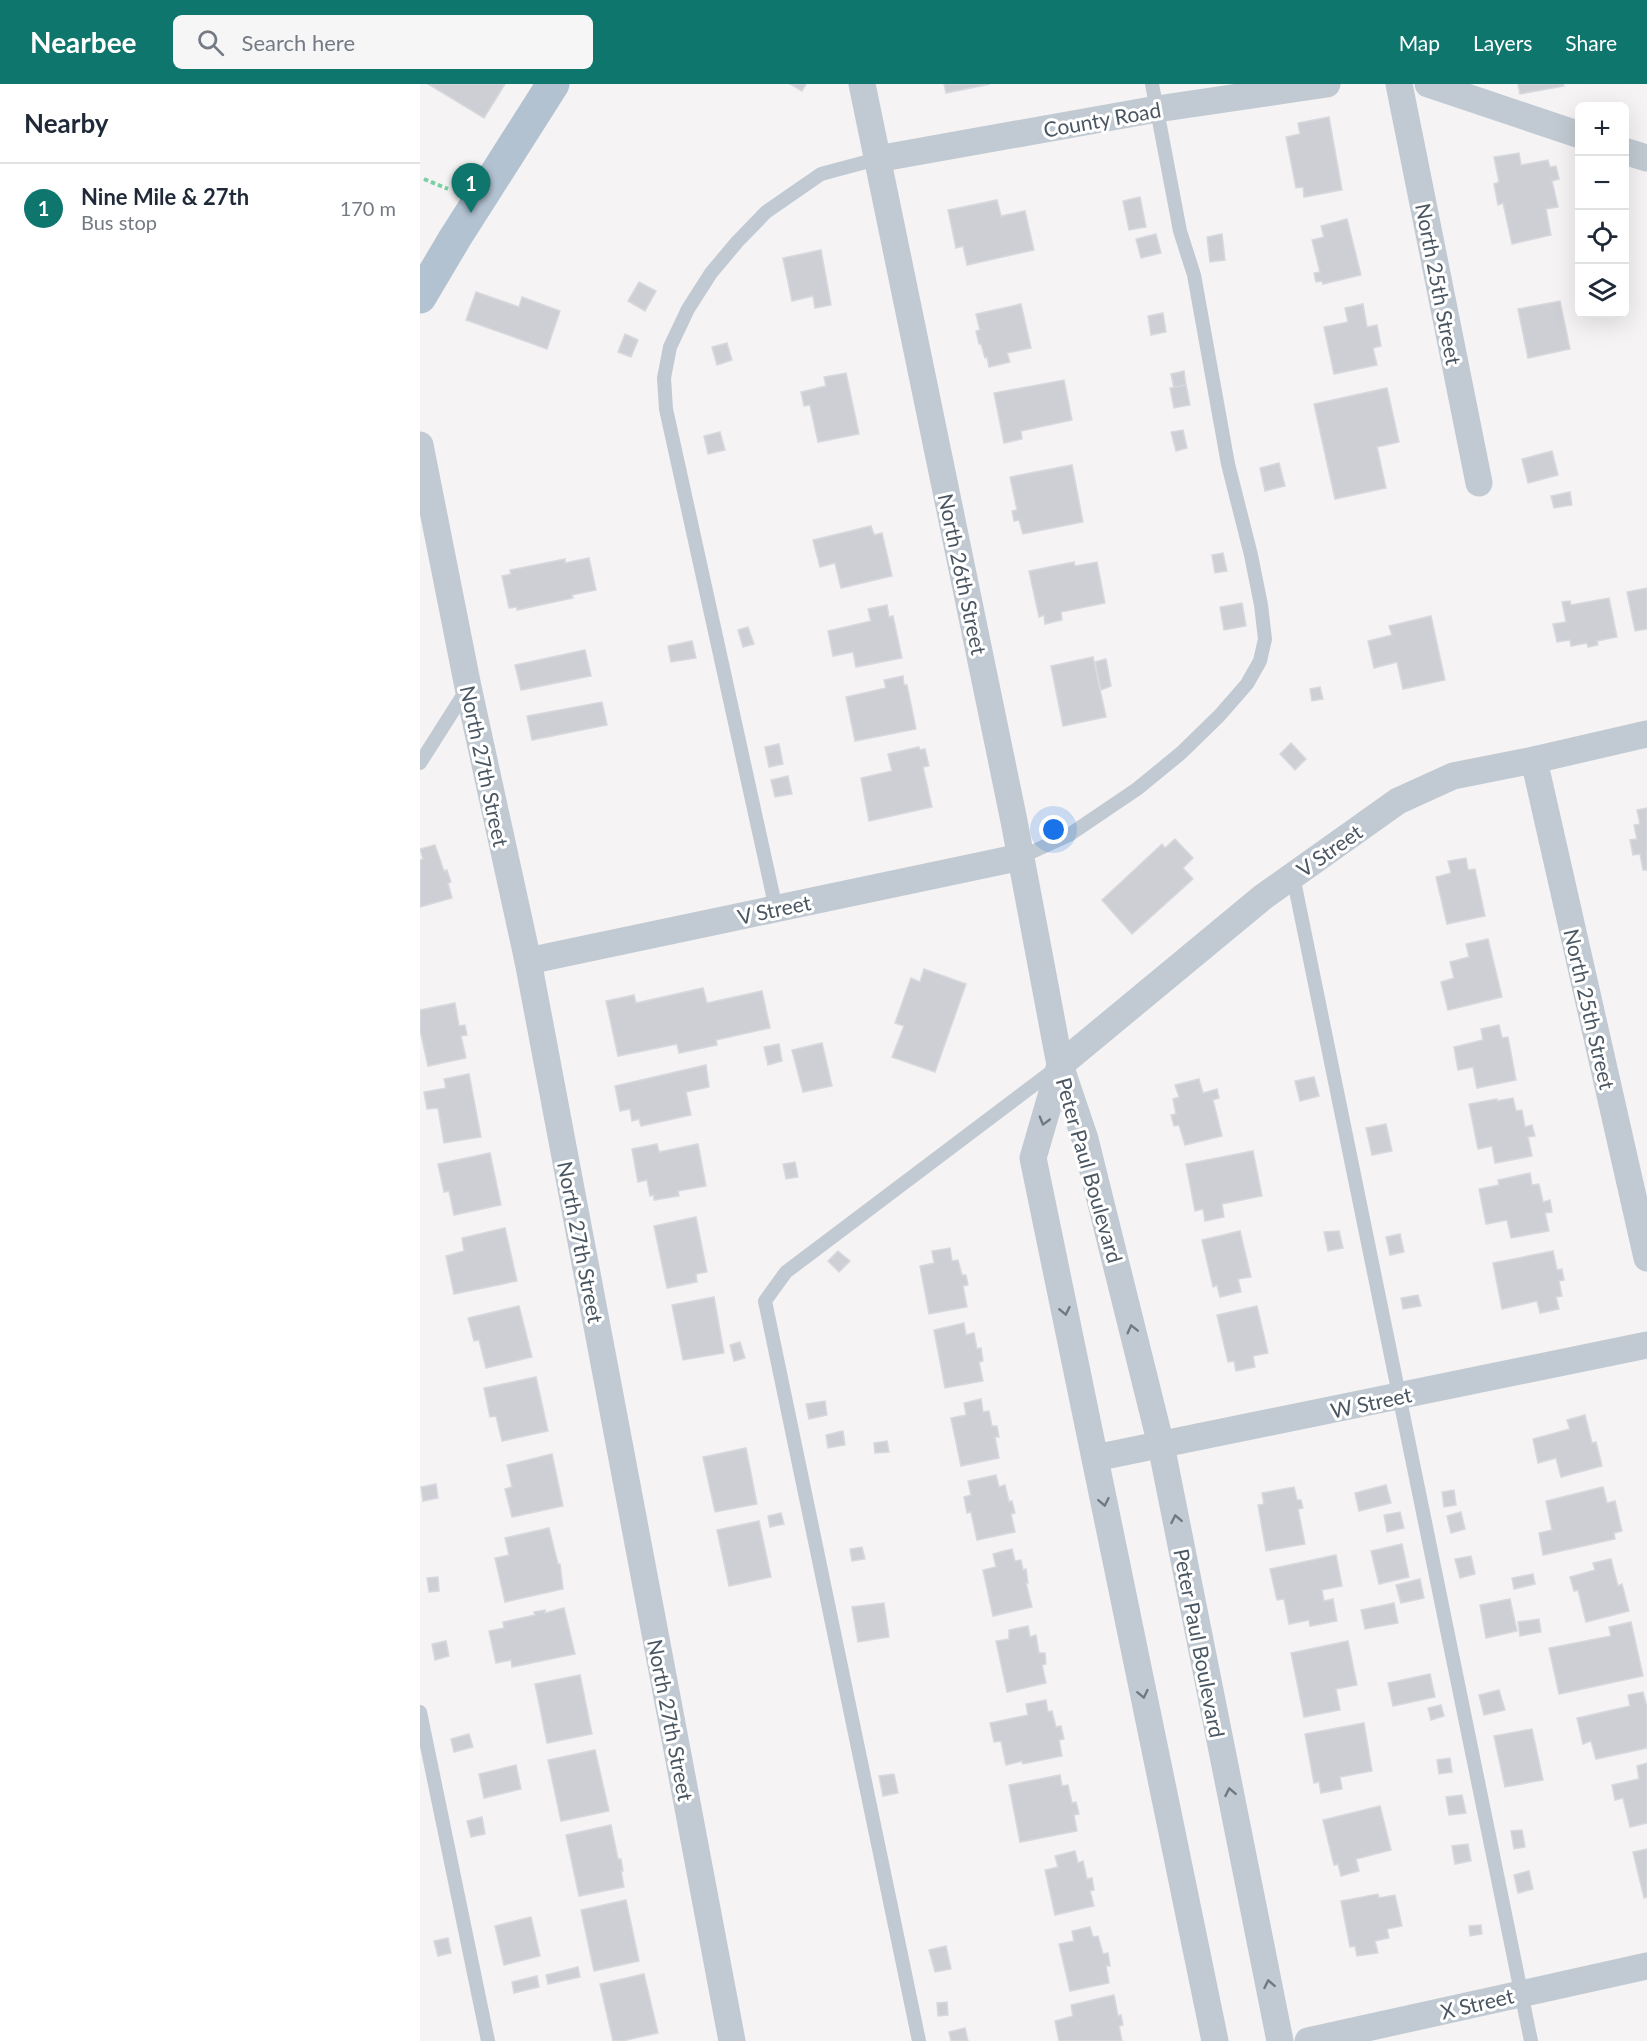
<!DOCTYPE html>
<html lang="en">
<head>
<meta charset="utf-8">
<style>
	:root { --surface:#fff; --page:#f6f6f7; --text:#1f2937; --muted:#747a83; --line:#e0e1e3; --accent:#0f766e }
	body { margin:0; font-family:Lato,sans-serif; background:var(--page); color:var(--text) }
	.controls { position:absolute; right:18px; top:18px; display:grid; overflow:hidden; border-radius:9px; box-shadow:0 6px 24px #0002 }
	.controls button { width:54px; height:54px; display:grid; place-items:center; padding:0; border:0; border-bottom:2px solid var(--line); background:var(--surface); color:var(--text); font:30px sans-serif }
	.you { position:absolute; left:634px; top:746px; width:21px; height:21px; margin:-15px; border:4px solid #fff; border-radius:50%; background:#1a73e8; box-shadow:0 0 0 9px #1a73e833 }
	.badge { display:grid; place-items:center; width:39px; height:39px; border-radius:50%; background:var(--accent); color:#fff; font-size:20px; font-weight:700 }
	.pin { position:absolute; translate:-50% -50px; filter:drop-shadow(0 2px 3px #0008) }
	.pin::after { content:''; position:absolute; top:32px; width:21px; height:18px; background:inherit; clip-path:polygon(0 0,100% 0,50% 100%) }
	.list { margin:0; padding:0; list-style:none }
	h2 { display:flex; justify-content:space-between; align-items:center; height:78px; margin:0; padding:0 24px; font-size:26px }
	h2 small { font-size:20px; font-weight:400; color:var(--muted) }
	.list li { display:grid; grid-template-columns:39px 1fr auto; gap:18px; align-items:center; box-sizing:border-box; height:90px; padding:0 24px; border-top:2px solid var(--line) }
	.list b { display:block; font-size:22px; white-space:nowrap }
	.list p { margin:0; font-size:20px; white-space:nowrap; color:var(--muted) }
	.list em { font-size:20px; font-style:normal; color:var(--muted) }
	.icon { flex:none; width:33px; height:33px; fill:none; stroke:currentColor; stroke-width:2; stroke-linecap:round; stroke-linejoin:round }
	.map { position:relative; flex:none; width:1227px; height:1957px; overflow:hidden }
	header { display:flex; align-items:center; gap:36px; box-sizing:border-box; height:84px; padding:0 30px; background:var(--accent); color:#fff }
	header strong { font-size:28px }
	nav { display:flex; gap:33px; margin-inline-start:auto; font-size:21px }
	.search { width:420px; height:54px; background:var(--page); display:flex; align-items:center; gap:15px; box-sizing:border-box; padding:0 21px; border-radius:9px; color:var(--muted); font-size:22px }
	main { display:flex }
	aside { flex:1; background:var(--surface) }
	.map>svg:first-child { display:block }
</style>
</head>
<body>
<header>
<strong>Nearbee</strong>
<div class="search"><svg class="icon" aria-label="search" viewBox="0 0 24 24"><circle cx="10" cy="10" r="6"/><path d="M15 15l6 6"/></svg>Search here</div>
<nav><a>Map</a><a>Layers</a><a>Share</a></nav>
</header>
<main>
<aside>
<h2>Nearby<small></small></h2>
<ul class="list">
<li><span class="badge">1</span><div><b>Nine Mile &amp; 27th</b><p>Bus stop</p></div><em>170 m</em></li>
</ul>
</aside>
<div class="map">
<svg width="1227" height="1957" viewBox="0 0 1227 1957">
	<rect width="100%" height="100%" fill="#f5f3f3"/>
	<g fill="#cdcfd5" stroke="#d7d9de" stroke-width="1.5">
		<path d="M8,0H85L64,34Z"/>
		<path d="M370,0H386L382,7Z"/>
		<path d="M524,0H570L526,9Z"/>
		<path d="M1098,0H1143L1144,2L1100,10Z"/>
		<path d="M909,33L922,106L884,113L883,103L876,104L866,53L880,50L878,39Z"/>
		<path d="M1099,69L1101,81L1128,76L1130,83L1136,82L1139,95L1132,97L1138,123L1126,125L1131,151L1092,160L1083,119L1078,121L1074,100L1079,98L1074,73Z"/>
		<path d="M720,113L726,143L709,146L703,117Z"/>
		<path d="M577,116L581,132L605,127L614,166L547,181L543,162L536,164L528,126Z"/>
		<path d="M927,135L941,191L903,200L902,197L896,198L894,189L900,188L892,156L904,153L901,142Z"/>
		<path d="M736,150L741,169L721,174L716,155Z"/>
		<path d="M802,150L805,176L790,178L787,153Z"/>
		<path d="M401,166L411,221L395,224L393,212L372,217L363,174Z"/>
		<path d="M219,198L236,207L225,227L208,217Z"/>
		<path d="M56,208L99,223L102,213L140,227L127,265L46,236Z"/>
		<path d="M1140,217L1150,265L1108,274L1098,225Z"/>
		<path d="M601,220L611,264L587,269L590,278L569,283L567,273L565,274L561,260H559L556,247L560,246L556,230Z"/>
		<path d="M943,220L947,243L957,241L961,262L953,264L957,281L914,290L904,243L928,238L925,224Z"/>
		<path d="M743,229L746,248L731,251L728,232Z"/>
		<path d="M205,250L218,256L211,273L198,268Z"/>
		<path d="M307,259L312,276L297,281L292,263Z"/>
		<path d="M764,287L766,301L754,304L751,290Z"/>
		<path d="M426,289L439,350L398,358L390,321L384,322L381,308L406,302L404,293Z"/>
		<path d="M644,296L652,336L601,347L602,355L584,359L574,309Z"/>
		<path d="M766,301L770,321L754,324L750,304Z"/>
		<path d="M967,304L979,358L957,363L966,404L915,415L894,320Z"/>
		<path d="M763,346L767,364L756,367L751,348Z"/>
		<path d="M300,348L305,366L288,370L284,352Z"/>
		<path d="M1132,367L1138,391L1108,399L1102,375Z"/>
		<path d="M859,379L865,402L845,407L840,384Z"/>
		<path d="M652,381L663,438L603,450L599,436L594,437L592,427L597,426L590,393Z"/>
		<path d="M1150,408L1152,421L1134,424L1131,412Z"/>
		<path d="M451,442L454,451L462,449L472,492L421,504L415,479L400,483L393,456Z"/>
		<path d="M803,469L807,487L795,489L792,471Z"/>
		<path d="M169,474L176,506L152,511L153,514L97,526V523L89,524L82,492L91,490L90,486L145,475V479Z"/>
		<path d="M654,478L655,482L677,478L685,519L641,528L642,536L625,540L624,531L619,533L609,487Z"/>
		<path d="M1227,504V545L1215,547L1207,508Z"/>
		<path d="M1189,514L1197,553L1177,557L1178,561L1168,563L1167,559L1151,562L1150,556L1137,558L1133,540L1146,538L1142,518L1150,517L1151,521Z"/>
		<path d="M822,519L826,542L804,546L800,523Z"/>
		<path d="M467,521L469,533L473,532L482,574L436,583L433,568L413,572L408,547L451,537L448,525Z"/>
		<path d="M1011,532L1025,596L983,605L977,578L954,584L948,557L972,551L969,542Z"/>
		<path d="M328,543L334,560L323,563L318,546Z"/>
		<path d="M272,557L276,574L251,578L248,562Z"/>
		<path d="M165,566L171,592L101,606L95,581Z"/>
		<path d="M673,573L686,633L643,642L631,582Z"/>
		<path d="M686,575L691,602L681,606L675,578Z"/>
		<path d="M483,592L484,601H487L496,645L435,657L426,613L466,604L464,596Z"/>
		<path d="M900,603L903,615L892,617L890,605Z"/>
		<path d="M182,618L187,641L112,656L107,632Z"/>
		<path d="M871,659L886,675L875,686L860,670Z"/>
		<path d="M359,660L363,680L349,683L345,663Z"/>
		<path d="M499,663L500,666L505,665L509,682L503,683L512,723L449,737L441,694L472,687L468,670Z"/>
		<path d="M368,692L372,710L355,713L351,696Z"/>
		<path d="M1227,724V786H1223L1220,770L1213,771L1210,756L1217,755L1214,741L1220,740L1217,726Z"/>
		<path d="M755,755L773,774L763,784L773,795L712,850L682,816L742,760L745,764Z"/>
		<path d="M15,761L24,787L27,786L31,798L28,799L32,814L0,823V776L3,775L0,765Z"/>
		<path d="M1046,774L1048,786L1055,785L1065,832L1027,840L1016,793L1031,789L1028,777Z"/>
		<path d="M1068,855L1082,913L1028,926L1021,898L1034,894L1030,878L1049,873L1046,860Z"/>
		<path d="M504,885L546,900L515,988L472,973L484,942L475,939L491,894L500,898Z"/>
		<path d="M283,904L287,919L342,907L350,944L296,956L297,961L259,969L257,960L198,972L186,917L214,911L216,919Z"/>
		<path d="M35,919L39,942L45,941L47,951L41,952L46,974L8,982L0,946V926Z"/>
		<path d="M1079,941L1082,954L1088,953L1096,996L1057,1004L1053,983L1038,986L1034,963L1063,956L1061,945Z"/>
		<path d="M402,959L412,1002L383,1008L372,966Z"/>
		<path d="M359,960L362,977L348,981L344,963Z"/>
		<path d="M286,981L289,1003L266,1008L271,1031L221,1042L219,1035L212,1037L210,1025L200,1027L195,1002Z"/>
		<path d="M49,990L61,1053L24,1059L18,1024L7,1025L4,1008L26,1004L24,995Z"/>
		<path d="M894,993L899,1012L880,1017L875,997Z"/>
		<path d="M779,995L783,1009L797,1005L799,1014L793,1016L802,1052L765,1061L759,1041L754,1042L751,1031L756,1030L753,1015L759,1013L755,1001Z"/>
		<path d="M1093,1014L1096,1027L1102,1026L1105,1043L1112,1041L1115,1052L1108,1053L1112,1072L1075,1079L1072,1062L1058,1065L1049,1020L1077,1015V1017Z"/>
		<path d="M966,1040L972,1067L952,1071L946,1044Z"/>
		<path d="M237,1060L239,1068L278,1060L286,1102L258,1107L259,1112L234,1116V1111L230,1112L227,1096L218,1098L212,1065Z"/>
		<path d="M833,1067L842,1112L802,1120L804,1133L785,1137L783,1125L775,1127L766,1080Z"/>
		<path d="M70,1069L81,1121L34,1131L29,1107L24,1108L18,1080Z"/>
		<path d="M375,1078L378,1093L366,1095L363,1080Z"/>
		<path d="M1110,1089L1112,1101L1119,1100L1123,1118L1130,1116L1132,1128L1125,1129L1129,1147L1091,1154L1087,1136L1066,1140L1059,1105L1079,1101L1078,1096Z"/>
		<path d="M276,1133L287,1188L276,1190L277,1198L247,1204L234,1142Z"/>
		<path d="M85,1144L97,1197L34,1210L26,1172L44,1167L42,1154Z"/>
		<path d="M820,1147L831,1193L818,1195L821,1208L800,1213L797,1201L793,1203L782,1156Z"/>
		<path d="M919,1147L923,1164L908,1167L904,1148Z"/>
		<path d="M980,1150L984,1168L970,1171L966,1153Z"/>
		<path d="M530,1164L532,1177L538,1176L542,1191H546L548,1201L543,1202L547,1223L509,1230L500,1182L514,1179L512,1167Z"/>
		<path d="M418,1167L430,1177L419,1188L408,1177Z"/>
		<path d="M1133,1167L1137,1186L1142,1185L1144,1196L1139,1197L1142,1212L1136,1213L1139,1225L1120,1229L1117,1217L1082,1225L1073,1179Z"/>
		<path d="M998,1211L1001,1222L983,1225L981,1214Z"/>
		<path d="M294,1213L304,1269L263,1276L252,1221Z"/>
		<path d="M99,1222L112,1273L66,1284L59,1256L54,1257L48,1234Z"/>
		<path d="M837,1222L848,1269L833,1272L835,1283L816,1287L814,1277L808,1278L797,1231Z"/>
		<path d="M544,1239L546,1251L554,1249L557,1265L561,1264L563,1277L559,1278L563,1297L525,1304L514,1246Z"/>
		<path d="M320,1258L325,1274L314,1277L310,1261Z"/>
		<path d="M116,1293L128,1347L82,1357L76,1332L70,1333L64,1304Z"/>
		<path d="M561,1315L563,1328L569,1327L572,1342H577L579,1353H575L579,1374L541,1382L531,1334L546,1331L544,1319Z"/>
		<path d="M405,1317L407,1331L389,1335L386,1320Z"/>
		<path d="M1165,1331L1172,1359L1176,1358L1182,1382L1141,1393L1136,1374L1118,1379L1113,1355L1150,1345L1147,1336Z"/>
		<path d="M423,1347L425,1361L408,1364L406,1351Z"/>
		<path d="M467,1357L469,1368L455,1369L454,1359Z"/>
		<path d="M326,1364L337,1420L295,1428L283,1373Z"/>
		<path d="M132,1370L143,1422L92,1433L85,1405L92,1403L87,1381Z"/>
		<path d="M576,1391L579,1403L585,1401L589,1418L592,1417L595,1429L591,1430L595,1448L557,1456L551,1428L547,1429L544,1413L551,1411L548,1397Z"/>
		<path d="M16,1400L18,1414L3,1417L1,1403Z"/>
		<path d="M966,1401L971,1419L939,1427L935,1409Z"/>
		<path d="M874,1403L877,1416H881L883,1424L878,1425L885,1460L846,1467L838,1421L844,1420L842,1409Z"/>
		<path d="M1183,1403L1187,1419L1195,1417L1202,1447L1194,1449L1195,1455L1123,1471L1119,1449L1132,1446L1126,1417Z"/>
		<path d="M1034,1406L1036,1421L1024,1423L1022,1408Z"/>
		<path d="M980,1428L984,1444L967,1448L964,1431Z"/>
		<path d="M1041,1428L1045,1445L1031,1449L1027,1432Z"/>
		<path d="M361,1429L364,1440L350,1443L348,1432Z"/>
		<path d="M339,1437L351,1493L309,1502L297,1446Z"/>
		<path d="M129,1444L138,1480H140L143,1505L85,1518L75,1474L89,1471L85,1454Z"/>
		<path d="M982,1460L989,1493L959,1500L951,1467Z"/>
		<path d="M442,1463L445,1475L432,1477L430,1465Z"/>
		<path d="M592,1465L595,1477L601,1476L603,1486L606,1485L608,1499H606L612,1523L573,1532L563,1486L576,1483L573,1470Z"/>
		<path d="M916,1471L922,1502L902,1506L904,1517L913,1515L917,1537L890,1542L889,1536L869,1540L864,1515L857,1516L850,1485Z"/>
		<path d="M1051,1472L1055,1490L1040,1494L1035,1475Z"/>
		<path d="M1191,1475L1198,1502L1202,1500L1209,1527L1166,1538L1158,1506L1154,1507L1150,1493L1175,1486L1173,1479Z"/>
		<path d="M1113,1490L1115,1500L1094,1505L1092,1494Z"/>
		<path d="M18,1493L19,1507L9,1508L7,1494Z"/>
		<path d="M1000,1495L1004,1514L981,1519L976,1501Z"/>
		<path d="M1090,1515L1097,1547L1066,1554L1060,1521Z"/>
		<path d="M464,1519L469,1553L438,1558L432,1523Z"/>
		<path d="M974,1519L978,1539L945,1545L941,1526Z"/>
		<path d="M144,1524L155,1570L92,1583L91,1576L76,1579L69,1547L84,1544L83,1538L115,1531L114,1528L125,1526V1529Z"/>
		<path d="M1119,1535L1121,1548L1100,1552L1098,1538Z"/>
		<path d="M1211,1538L1223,1592L1139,1610L1129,1564L1191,1552L1189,1543Z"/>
		<path d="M608,1542L610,1553L616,1551L619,1569H625L626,1580L622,1581L626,1599L587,1608L576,1557L589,1555V1546Z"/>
		<path d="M26,1557L29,1572L15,1576L12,1560Z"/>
		<path d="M928,1557L937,1601L916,1605L920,1626L884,1633L871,1569Z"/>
		<path d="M1010,1590L1015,1613L973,1622L968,1599Z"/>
		<path d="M160,1591L172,1650L127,1659L115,1600Z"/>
		<path d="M1079,1606L1085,1626L1064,1631L1059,1611Z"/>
		<path d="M1223,1608L1227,1623V1664L1176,1675L1171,1657L1163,1660L1157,1634L1210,1622L1208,1611Z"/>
		<path d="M626,1616L628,1628L632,1627L636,1643L641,1642L644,1655L639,1656L642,1672L603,1680L602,1677L586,1681L581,1657L574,1658L570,1639L608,1631L606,1620Z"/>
		<path d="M1021,1621L1024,1632L1011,1636L1008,1624Z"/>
		<path d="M944,1639L952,1687L920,1693L922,1705L901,1709L899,1698L894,1699L885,1650Z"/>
		<path d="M1112,1645L1123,1696L1085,1703L1074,1652Z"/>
		<path d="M49,1650L53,1663L34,1668L31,1655Z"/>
		<path d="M175,1666L189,1727L141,1737L128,1676Z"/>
		<path d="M1030,1674L1032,1688L1019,1690L1017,1676Z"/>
		<path d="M1227,1679V1739L1210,1743L1203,1714L1195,1716L1192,1701L1219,1695L1217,1682Z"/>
		<path d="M96,1681L101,1705L64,1714L59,1690Z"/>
		<path d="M474,1690L478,1709L463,1712L459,1692Z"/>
		<path d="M640,1691L642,1702L648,1701L652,1719L656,1718L659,1730L654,1731L657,1747L600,1758L589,1701Z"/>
		<path d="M1042,1711L1046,1729L1029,1731L1026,1713Z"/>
		<path d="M960,1722L971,1766L936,1775L939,1787L921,1792L918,1780L914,1781L903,1736Z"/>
		<path d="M62,1733L65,1750L51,1753L47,1737Z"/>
		<path d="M191,1741L198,1775H201L203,1787H201L204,1803L159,1812L146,1751Z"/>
		<path d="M1102,1746L1105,1763L1094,1765L1091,1747Z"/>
		<path d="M1048,1760L1051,1777L1035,1780L1032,1762Z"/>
		<path d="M1227,1765V1813L1224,1814L1213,1768Z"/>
		<path d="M655,1767L658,1779L663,1777L667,1795L672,1794L674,1806L670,1807L674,1822L635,1831L625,1786L638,1783L635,1772Z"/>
		<path d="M1109,1787L1113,1805L1098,1809L1094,1791Z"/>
		<path d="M958,1810L959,1814L975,1811L982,1842L967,1845L969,1854L955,1857L958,1869L937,1872L935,1862L930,1863L921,1817Z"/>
		<path d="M206,1816L219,1877L174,1887L161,1826Z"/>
		<path d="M111,1833L120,1872L84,1881L75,1842Z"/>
		<path d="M1061,1841L1062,1850L1050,1852L1049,1842Z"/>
		<path d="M670,1843L673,1853L678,1852L683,1870L688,1869L690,1882H686L689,1899L650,1907L639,1860L654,1857L652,1847Z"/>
		<path d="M28,1854L31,1869L18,1872L14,1857Z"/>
		<path d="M526,1862L531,1885L515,1888L509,1866Z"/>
		<path d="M158,1883L160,1893L128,1900L126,1891Z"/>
		<path d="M224,1890L238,1949L202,1957H193L180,1900Z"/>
		<path d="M117,1892L119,1903L94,1909L92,1898Z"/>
		<path d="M694,1911L698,1932L701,1931L703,1941L699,1942L702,1957H639L635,1937L653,1932L651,1921Z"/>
		<path d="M527,1918L528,1931L518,1932L517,1919Z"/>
		<path d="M545,1944L548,1957H531L529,1948Z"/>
	</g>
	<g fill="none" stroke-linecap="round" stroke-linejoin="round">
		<path stroke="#7ad0a6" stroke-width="4" stroke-dasharray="4.5 3" stroke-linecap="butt" d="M4,95L28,105"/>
		<g stroke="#c1cad2" stroke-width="14">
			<path d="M0,679L47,605"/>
			<path d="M601,773L649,751L717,705L761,669L799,632L827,600L840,577L845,555L841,521L831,471L808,380L774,191L760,147L732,0"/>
			<path d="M873,792L1111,1957"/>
			<path d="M356,825L246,325L244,294L250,263L268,225L291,189L317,158L346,128L401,90L457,75"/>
			<path d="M0,1628L68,1957"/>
			<path d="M499,1957L345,1217L366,1188L635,985"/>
		</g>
		<g stroke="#c1cad2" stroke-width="27">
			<path d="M442,0L594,737L640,981L665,1055L741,1361L860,1957"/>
			<path d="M979,0L1059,399"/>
			<path d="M1008,0L1160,51"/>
			<path d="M1204,67L1227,74"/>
			<path d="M457,75L737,25L907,0"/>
			<path d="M0,361L48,603L108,877L312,1957"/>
			<path d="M1114,676L1227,1174"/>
			<path d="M108,877L601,773"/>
			<path d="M640,981L613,1074L795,1957"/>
			<path d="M640,981L843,813L978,717L1033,692L1114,676L1227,650"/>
			<path d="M675,1374L1227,1261"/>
			<path d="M888,1957L1227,1882"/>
		</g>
		<path stroke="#b3c2d1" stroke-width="33" d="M0,213L35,154L133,0"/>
	</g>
	<defs><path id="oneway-chevron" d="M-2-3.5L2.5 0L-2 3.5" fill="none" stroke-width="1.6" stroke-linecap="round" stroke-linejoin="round" transform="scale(1.5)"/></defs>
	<g stroke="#6e7983">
		<use href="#oneway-chevron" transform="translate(624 1037) rotate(106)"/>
		<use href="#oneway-chevron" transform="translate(645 1227) rotate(78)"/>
		<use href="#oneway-chevron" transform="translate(712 1245) rotate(-104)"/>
		<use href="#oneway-chevron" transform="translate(684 1418) rotate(79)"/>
		<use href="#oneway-chevron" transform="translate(756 1435) rotate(-101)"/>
		<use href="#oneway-chevron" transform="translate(723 1610) rotate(78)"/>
		<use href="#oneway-chevron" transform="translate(810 1708) rotate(-101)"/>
		<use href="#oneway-chevron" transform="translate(849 1900) rotate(-101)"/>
	</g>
	<g text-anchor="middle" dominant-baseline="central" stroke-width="6" stroke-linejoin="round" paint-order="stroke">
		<g font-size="21" fill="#4a5661" stroke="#fff">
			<text transform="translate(682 35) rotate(-10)">County Road</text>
			<text transform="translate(1019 200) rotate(79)">North 25th Street</text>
			<text transform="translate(543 490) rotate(78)">North 26th Street</text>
			<text transform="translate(65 682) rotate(78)">North 27th Street</text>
			<text transform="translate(909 766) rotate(-35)">V Street</text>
			<text transform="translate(354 825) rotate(-12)">V Street</text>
			<text transform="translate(1170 925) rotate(77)">North 25th Street</text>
			<text transform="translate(670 1086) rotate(74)">Peter Paul Boulevard</text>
			<text transform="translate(161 1158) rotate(79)">North 27th Street</text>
			<text transform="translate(951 1318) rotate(-12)">W Street</text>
			<text transform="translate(780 1559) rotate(79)">Peter Paul Boulevard</text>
			<text transform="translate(251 1636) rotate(79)">North 27th Street</text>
			<text transform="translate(1057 1919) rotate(-13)">X Street</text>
		</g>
	</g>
</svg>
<div class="controls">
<button>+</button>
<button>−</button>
<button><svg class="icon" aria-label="locate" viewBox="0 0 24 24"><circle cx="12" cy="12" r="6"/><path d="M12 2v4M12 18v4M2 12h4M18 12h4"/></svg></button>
<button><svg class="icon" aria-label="layers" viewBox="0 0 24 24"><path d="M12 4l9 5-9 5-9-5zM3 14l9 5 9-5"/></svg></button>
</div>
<div class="you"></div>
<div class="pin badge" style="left:51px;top:129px">1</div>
</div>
</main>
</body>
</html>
